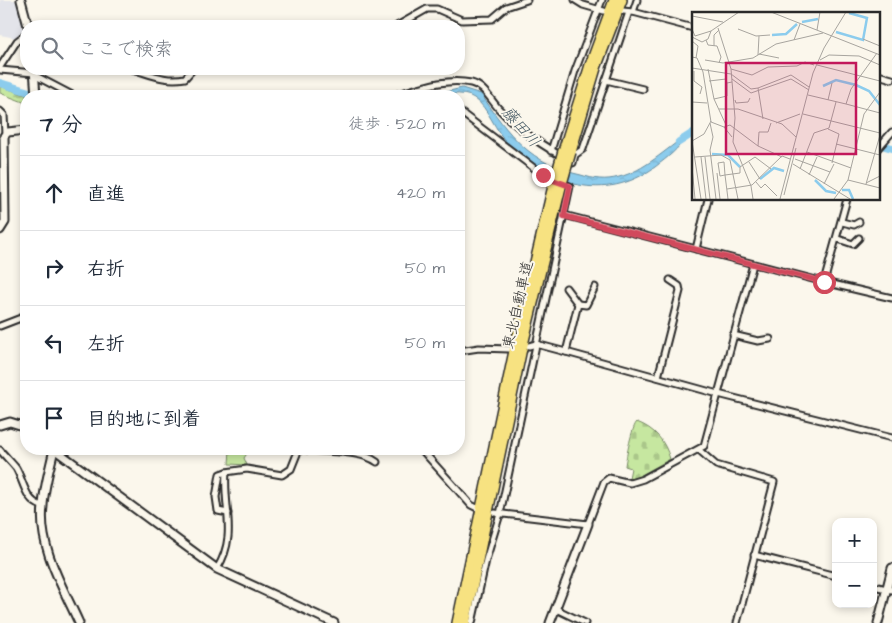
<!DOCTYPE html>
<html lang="ja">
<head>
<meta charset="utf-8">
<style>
	:root { --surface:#fff; --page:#f2f2f3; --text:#1f2937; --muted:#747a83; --line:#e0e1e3 }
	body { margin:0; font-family:"Architects Daughter","Klee One",sans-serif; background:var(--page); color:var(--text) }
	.controls { position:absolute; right:15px; bottom:15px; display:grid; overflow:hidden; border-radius:10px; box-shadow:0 2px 8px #0003 }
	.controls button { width:45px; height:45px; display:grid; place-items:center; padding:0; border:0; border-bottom:1px solid var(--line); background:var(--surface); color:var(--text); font:25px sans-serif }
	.stop { position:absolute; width:15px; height:15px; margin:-11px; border:4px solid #d1495b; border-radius:50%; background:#fff }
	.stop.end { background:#d1495b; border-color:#fff; box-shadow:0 1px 5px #0008 }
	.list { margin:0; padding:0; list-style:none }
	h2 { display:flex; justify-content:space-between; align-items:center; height:65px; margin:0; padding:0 20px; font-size:21px }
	h2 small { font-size:16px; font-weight:400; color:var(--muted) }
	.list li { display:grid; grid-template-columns:32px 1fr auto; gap:15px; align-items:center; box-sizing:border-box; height:75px; padding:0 20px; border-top:1px solid var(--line) }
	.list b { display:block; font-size:19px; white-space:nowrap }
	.list em { font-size:16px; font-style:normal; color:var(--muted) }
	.icon { flex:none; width:28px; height:28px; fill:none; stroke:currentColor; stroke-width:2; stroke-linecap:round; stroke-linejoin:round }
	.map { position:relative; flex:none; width:892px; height:623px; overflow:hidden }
	.search { position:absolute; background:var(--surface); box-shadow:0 2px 8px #0003; left:20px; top:20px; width:445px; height:55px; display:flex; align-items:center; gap:12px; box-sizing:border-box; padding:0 18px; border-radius:20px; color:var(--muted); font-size:19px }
	.panel { position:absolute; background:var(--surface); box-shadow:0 2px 8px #0003; left:20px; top:90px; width:445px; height:365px; border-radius:20px }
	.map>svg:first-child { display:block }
</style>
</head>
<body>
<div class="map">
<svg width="892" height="623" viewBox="0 0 892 623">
	<defs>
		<pattern id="forest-firs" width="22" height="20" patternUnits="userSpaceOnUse" patternTransform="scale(1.25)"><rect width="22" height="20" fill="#c6e7a0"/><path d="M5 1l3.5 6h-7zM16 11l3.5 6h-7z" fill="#aac68a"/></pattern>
		<pattern id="cemetery-stones" width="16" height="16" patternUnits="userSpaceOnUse" patternTransform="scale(1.25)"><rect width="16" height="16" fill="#c6e7a0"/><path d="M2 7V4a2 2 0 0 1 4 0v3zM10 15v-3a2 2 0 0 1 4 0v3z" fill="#aac68a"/></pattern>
		<pattern id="water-ripples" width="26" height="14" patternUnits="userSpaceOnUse" patternTransform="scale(1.25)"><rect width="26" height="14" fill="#8ccced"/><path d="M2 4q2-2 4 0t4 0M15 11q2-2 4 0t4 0" fill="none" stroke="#79afcb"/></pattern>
	</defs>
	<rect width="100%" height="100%" fill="#fbf7ec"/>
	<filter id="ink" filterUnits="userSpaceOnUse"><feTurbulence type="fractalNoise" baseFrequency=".02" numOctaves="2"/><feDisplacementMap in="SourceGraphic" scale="10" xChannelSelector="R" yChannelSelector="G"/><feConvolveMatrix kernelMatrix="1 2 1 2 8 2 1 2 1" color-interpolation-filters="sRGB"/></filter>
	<g filter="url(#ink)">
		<path fill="#e3e4ea" d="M0,0H18L23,30L16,38L0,35Z"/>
		<g fill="url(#forest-firs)" stroke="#788966">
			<path d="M0,86L28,96H26V103L0,93Z"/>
			<path d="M230,449H250L244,458L247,465L229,464Z"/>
		</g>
		<path fill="url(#cemetery-stones)" stroke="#788966" d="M637,422C655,429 665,441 670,459L634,479L629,478L631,468L625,466C626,458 632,426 637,422Z"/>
		<path fill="url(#water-ripples)" stroke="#658c9f" d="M462,88L481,94C509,135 530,164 581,175C594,179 605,181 619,177C644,171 666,149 687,135C678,150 668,157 655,167C604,204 549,185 508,144C495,131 489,108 474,98C463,90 442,96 429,96Z"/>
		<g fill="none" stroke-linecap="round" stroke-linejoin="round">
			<g stroke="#8ccced" stroke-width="8">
				<path d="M0,83L42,96"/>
				<path d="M679,142L693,133"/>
				<path d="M878,144L892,148"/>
			</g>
			<g stroke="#2b2b2b" stroke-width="9">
				<g id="street">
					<path d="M575,0L583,5L604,11"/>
					<path d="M623,11L633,12L693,28"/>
					<path d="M633,12L637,0"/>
					<path d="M397,26L427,9H437L462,20L492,19L506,7L527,0"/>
					<path d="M0,67L17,41L26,34"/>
					<path d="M132,69C150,74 165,82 185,78L193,69"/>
					<path d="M0,70L34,73"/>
					<path d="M34,75L74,96"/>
					<path d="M878,75L892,79"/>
					<path d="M606,80L643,89"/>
					<path d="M392,96C417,89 445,77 471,83C484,86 490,99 499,109C520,132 547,148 573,163L575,155L583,149L629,12"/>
					<path d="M0,111L4,115L5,134"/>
					<path d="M459,111L547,178L570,186L500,514L486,560L472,623"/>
					<path d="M878,148L892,132"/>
					<path d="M551,151L575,71L602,0"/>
					<path d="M564,215L824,282L847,199"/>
					<path d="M842,222L854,225L859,222"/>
					<path d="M838,239L853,244L859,238"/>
					<path d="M696,249L708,199"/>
					<path d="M824,282L892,298"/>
					<path d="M566,288L578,304"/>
					<path d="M0,326L26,316"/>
					<path d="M733,335L758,341L770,339"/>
					<path d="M529,346L536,344L566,352L718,394L892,438"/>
					<path d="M459,351L479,348L509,349"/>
					<path d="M566,352L578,304L586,305L595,287"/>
					<path d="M658,377L680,291L679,286L670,280"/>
					<path d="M23,425L26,417"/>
					<path d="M303,449C323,453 360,449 377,462"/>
					<path d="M421,449L471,505L477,508"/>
					<path d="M0,450C5,456 11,462 16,468C24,482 25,501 42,506"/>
					<path d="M699,450L716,465L774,482L737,623"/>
					<path d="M226,472L220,474L216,497L218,511L228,513"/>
					<path d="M495,513L588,524L604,482L609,478L630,483L643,479L704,446L753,264"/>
					<path d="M754,555L836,576"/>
					<path d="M217,569C238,535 223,509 226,472L247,469L282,475L291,469L299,449"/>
					<path d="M873,586L892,590"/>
					<path d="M556,609L585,623"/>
				</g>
			</g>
			<g stroke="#2b2b2b" stroke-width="11">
				<g id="secondary">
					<path d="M21,0L28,26"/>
					<path d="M34,69L36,96"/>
					<path d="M0,230L5,222L4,136L8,132L26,130"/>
					<path d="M0,425L10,422L26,427"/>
					<path d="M54,449L217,569L334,623"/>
					<path d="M54,449C50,468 44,487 43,506C38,547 63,587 79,623"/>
					<path d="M550,623L588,524"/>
					<path d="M878,623L892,568"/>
				</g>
			</g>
			<g stroke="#2b2b2b" stroke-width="12">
				<g id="highway">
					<path d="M563,151L590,65L614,0"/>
					<path d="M571,152L596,68L622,0"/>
					<path d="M457,623L514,351L553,186"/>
					<path d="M465,623L521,353L561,187"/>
				</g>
			</g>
			<use href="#street" stroke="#fbf7ec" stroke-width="5"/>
			<use href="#secondary" stroke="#fbf7ec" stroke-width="7"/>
			<use href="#highway" stroke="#f7e281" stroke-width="9"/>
			<g stroke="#2b2b2b" stroke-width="12" stroke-linecap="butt">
				<g id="highway-bridge">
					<path d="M553,186L563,151"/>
					<path d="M561,187L571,152"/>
				</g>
			</g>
			<use href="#highway-bridge" stroke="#f7e281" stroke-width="9"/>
		</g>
	</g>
	<g fill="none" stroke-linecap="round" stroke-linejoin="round" filter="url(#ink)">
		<path stroke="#d1495b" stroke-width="6" d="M543,175L547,178L570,186L564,216L824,282"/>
	</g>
	<g text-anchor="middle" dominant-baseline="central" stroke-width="4" stroke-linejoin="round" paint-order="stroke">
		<g font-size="15" fill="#2b2b2b" stroke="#fbf7ec">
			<text transform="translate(518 305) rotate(-77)">東北自動車道</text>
		</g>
		<g font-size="16" font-style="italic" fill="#485b65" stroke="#fbf7ec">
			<text transform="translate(521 127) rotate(49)">藤田川</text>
		</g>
	</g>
	<g transform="translate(692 12)">
		<rect width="188" height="188" fill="#fbf7ec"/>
		<path fill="none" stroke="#8ccced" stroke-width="2.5" d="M110,10L126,7M144,20L171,28L175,6L157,1M80,23L94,22L105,12M131,74L144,68L164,73L177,79L188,93M20,142L36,143L48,155M68,167L82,156L92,159M123,168L134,179L144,181M150,178H157L161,187"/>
		<path fill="none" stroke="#a8a59f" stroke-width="1" d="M79,0L188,43M0,4L31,10M26,16L39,57L43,106L41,130L59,174L61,187M0,17L3,24L19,19L47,0M46,17L64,24L78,23M125,18L128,0M0,25L10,30L16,27L19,19M171,27L188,34M14,28L16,33L25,34L29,45L27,51M102,28L108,12M0,29L6,34L4,46M22,34V23L27,18M67,42L87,46M66,43L67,24M0,45L5,46L11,60L19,110L32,115L40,125M13,48L31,51L61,46L84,32L131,21M128,48L137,43L167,44L188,53M125,53L188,69M0,56L39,62M16,57L22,87M39,57L60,63L76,55L105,54L113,50L122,53M2,59V69L10,75L8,82M39,62L59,77L66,76L71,107M40,67L59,81L99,67L117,78M17,69L34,67L35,71M66,76L99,63L117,75M116,83L154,92L159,77L185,41M43,88L44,91L56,90L58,86M136,88L140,71M0,90L15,91M154,92L188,101M27,97H46L90,112L104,125M111,102L188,121M18,111L21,125L18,138L24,187M84,111L108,102M34,113L22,87L35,84V71L40,70M32,115L38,113L66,134L90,145M136,117L147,122L140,151M144,132L188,143M66,134L67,120H76L79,111M115,140L159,156M3,145L29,143L38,148L46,187M9,145L14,187M13,145L18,187M103,147L138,160M57,150L68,167M101,152L158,187M0,155L3,187M108,157L122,121L137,116L144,90M25,161L28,187M117,163L125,145M156,168L188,176M64,170L69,176L73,172L85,184M174,171L188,164M132,172L142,152M174,172L188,123M35,177L60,173L90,144L98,147M92,183L104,136M9,187L0,129L12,122L19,109M36,187L33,163L32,150L26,151L28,164L33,163L48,161V155L63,145L79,157M88,187L121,61L132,36L154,0M142,187L156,168L172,102L188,80"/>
		<path fill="#c2185b" fill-opacity="0.15" stroke="#c2185b" stroke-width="2.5" d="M34,51H164V142H34Z"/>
		<rect width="188" height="188" fill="none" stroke="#2b2b2b" stroke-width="2.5"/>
	</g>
</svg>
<div class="controls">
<button>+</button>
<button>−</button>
</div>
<div class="stop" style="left:824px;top:282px"></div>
<div class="stop end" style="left:543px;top:175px"></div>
<div class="search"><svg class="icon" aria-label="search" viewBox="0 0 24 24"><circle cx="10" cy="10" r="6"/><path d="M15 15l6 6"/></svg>ここで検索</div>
<section class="panel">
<h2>7 分<small>徒歩 · 520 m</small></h2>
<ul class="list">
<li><svg class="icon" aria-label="ahead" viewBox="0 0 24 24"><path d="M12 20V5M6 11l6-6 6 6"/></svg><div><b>直進</b></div><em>420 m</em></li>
<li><svg class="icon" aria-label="right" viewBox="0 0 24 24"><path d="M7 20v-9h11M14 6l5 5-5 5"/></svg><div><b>右折</b></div><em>50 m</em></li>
<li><svg class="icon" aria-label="left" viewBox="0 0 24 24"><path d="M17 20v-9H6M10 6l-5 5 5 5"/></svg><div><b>左折</b></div><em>50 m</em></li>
<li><svg class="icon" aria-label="arrive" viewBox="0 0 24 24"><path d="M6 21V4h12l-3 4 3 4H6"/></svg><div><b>目的地に到着</b></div></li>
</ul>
</section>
</div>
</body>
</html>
